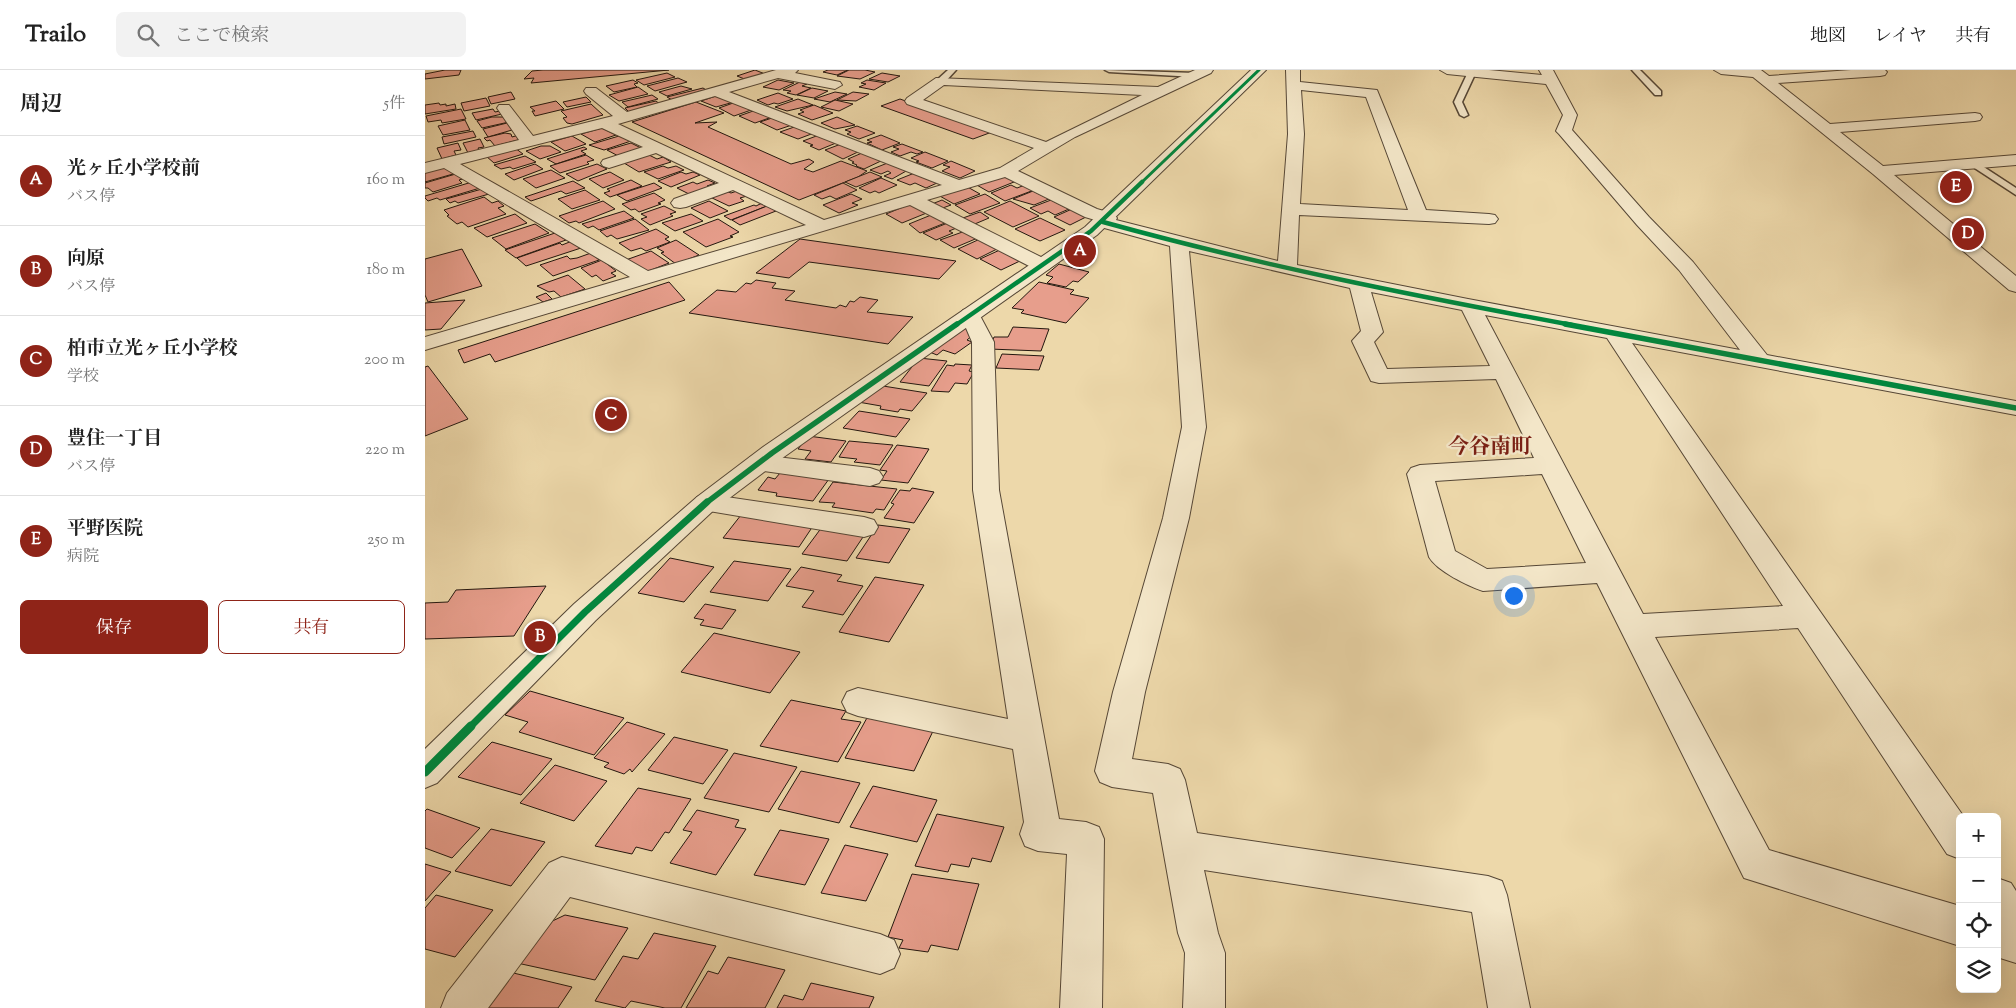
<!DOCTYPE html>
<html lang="ja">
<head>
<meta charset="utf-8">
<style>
	:root { --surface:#fff; --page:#f2f2f2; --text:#222; --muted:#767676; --line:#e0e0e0; --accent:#8f2418 }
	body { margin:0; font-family:"Sorts Mill Goudy","Noto Serif JP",serif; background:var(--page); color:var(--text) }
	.controls { position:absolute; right:15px; bottom:15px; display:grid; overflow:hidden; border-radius:8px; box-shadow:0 5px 20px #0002 }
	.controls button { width:45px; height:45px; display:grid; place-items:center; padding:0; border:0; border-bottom:1px solid var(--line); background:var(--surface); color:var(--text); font:25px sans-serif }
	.you { position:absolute; left:1088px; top:525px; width:18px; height:18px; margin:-12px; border:4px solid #fff; border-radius:50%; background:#1a73e8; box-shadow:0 0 0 8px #1a73e833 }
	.badge { display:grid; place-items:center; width:32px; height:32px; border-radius:50%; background:var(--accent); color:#fff; font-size:16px; font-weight:700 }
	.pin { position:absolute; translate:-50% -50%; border:2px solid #fff; box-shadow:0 1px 5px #0006 }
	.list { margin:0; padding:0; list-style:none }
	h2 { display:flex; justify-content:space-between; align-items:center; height:65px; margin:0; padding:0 20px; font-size:21px }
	h2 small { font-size:16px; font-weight:400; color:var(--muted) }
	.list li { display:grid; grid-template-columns:32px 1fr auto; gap:15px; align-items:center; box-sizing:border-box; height:90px; padding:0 20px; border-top:1px solid var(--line) }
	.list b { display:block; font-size:19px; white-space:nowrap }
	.list p { margin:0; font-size:16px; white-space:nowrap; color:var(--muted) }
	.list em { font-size:16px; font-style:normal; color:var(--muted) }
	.actions { display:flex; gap:10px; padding:15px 20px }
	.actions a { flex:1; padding:11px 0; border:1px solid var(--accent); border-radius:8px; text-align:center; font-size:18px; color:var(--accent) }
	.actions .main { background:var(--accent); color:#fff }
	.icon { flex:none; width:28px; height:28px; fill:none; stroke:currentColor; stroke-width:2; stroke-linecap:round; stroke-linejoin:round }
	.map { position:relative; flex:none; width:1591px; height:938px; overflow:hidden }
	header { display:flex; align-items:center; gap:30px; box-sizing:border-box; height:70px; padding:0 25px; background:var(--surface); border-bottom:1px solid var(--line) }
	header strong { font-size:24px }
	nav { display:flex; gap:28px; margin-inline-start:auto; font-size:18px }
	.search { width:350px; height:45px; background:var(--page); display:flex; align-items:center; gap:12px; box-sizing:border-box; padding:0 18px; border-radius:8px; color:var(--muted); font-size:19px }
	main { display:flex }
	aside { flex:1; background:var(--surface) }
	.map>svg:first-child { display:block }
</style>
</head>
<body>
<header>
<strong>Trailo</strong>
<div class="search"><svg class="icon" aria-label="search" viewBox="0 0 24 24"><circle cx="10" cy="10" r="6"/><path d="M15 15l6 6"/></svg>ここで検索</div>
<nav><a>地図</a><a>レイヤ</a><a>共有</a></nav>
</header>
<main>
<aside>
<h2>周辺<small>5件</small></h2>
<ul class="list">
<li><span class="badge">A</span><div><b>光ヶ丘小学校前</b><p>バス停</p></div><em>160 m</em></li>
<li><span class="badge">B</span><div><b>向原</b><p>バス停</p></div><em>180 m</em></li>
<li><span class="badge">C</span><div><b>柏市立光ヶ丘小学校</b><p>学校</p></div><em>200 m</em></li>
<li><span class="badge">D</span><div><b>豊住一丁目</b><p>バス停</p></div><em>220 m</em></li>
<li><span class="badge">E</span><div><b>平野医院</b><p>病院</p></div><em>250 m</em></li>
</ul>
<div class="actions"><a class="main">保存</a><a>共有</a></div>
</aside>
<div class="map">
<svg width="1591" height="938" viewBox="0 0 1591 938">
	<rect width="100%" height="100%" fill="#edd8aa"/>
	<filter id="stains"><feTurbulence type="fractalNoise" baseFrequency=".004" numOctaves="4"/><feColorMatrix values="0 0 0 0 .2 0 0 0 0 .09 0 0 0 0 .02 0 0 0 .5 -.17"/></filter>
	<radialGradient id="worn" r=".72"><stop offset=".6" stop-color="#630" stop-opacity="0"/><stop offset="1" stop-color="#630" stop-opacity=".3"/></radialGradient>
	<g fill="#e79e8c" stroke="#23170f">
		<path d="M36,0L34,5L0,9V4L20,0Z"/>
		<path d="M118,0H244L106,13L109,8L99,9L107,1Z"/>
		<path d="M330,0L340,4L322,10L312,6Z"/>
		<path d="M403,0H423L412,5L398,2Z"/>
		<path d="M424,0H440L450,2L435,9L412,6Z"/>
		<path d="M242,3L250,7L219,15L211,10Z"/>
		<path d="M457,3L475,6L463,12L444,9Z"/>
		<path d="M253,8L262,12L230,21L222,16Z"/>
		<path d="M208,10L213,13L209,14L212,17L189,22L181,16Z"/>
		<path d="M353,10L369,13L354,20L338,17Z"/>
		<path d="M442,10L461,13L449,20L434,17L441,14L436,13Z"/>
		<path d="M375,12L382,14L377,16L386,18L371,25L362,23L366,21L358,20Z"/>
		<path d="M256,16L267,19L242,26L234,22Z"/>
		<path d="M213,17L223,24L194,31L184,25Z"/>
		<path d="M278,18L283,21L249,31L242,27Z"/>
		<path d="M387,18L403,21L389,28L372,25Z"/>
		<path d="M86,22L90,29L66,34L63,27Z"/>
		<path d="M410,22L422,24L405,32L389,29Z"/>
		<path d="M428,22L444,24L431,31L412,30Z"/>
		<path d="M353,23L368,29L353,34L349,33L343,35L332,30Z"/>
		<path d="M227,25L233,29L203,37L197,32Z"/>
		<path d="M294,25L309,32L291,37L276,31Z"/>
		<path d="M161,27L166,32L142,37L138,32Z"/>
		<path d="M61,28L65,36L39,41L36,33Z"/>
		<path d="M373,29L388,35L362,41L350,37Z"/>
		<path d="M475,29L567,62L548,69L456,36Z"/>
		<path d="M410,30L428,34L414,41L396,37Z"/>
		<path d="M131,31L139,39L110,46L107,41H110L105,37Z"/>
		<path d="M231,31L236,35L205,43L200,38Z"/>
		<path d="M271,32L299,43L270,53L292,52L283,57L366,94L384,89L389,92L379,99L388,102L416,91L442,101L433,107L374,130L207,52Z"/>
		<path d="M311,32L329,39L309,46L294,38Z"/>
		<path d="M14,33L15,35L21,34V36L30,34L31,39L0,44V35Z"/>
		<path d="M166,34L178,45L147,54L142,53L138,48L142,47L136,41Z"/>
		<path d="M389,35L408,43L387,50L373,44L379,42L375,40Z"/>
		<path d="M36,39L41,49L17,53L16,50L3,52L1,46Z"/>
		<path d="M68,39L70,42L75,41L77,44L51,50L47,43Z"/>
		<path d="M331,40L347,47L330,53L314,46Z"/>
		<path d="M67,47H81L84,52L57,58L52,51Z"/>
		<path d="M350,47L367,55L352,60L335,52Z"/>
		<path d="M412,47L430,55L410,59L396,53Z"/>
		<path d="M40,50L45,60L18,65L13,56Z"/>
		<path d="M86,52L87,60L63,67L58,59Z"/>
		<path d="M372,56L389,63L373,69L355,62Z"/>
		<path d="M432,56L450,63L434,69L422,64L426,62L420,60Z"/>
		<path d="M177,58L191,65L170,72L156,64Z"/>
		<path d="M48,61L51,67L19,74L17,67Z"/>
		<path d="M80,63L86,64L87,67L94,65L97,69L70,76L65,70L62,71L59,68Z"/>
		<path d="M394,65L411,73L394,80L385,76L388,75L378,71Z"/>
		<path d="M456,65L475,73L457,80L442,73L447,72L442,70Z"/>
		<path d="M147,66L161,74L140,81L126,72Z"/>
		<path d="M194,66L206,71L179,80L164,75Z"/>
		<path d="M55,69L59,77L53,78L54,80L43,83L38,73Z"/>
		<path d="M33,73L36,80L29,81L31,85L17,89L12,78Z"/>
		<path d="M206,73L220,80L197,88L182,80Z"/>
		<path d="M416,74L435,81L418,89L400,80Z"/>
		<path d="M477,74L498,82L492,84L486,82L475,86L466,82L474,79L468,77Z"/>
		<path d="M116,76H125L136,82L115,89L101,81Z"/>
		<path d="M159,77L162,79L156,81L161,84L131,94L122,89Z"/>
		<path d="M90,78L98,84L69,93L61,86Z"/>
		<path d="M500,82L523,91L507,98L491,92L494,91L486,88Z"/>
		<path d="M437,83L458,90L439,99L431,96L432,95L427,93L429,92L423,89Z"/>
		<path d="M161,85L169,90L162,92L164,94L135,103L125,96Z"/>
		<path d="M224,85L232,89L238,87L246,92L214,102L199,93Z"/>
		<path d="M100,86L111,92L88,99L85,97L76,99L69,95Z"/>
		<path d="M526,91L550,101L535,108L517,101L525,97L518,95Z"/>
		<path d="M465,92L483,100L467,109L459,106L466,103L463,101L456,104L445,100Z"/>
		<path d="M110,94L118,99L89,110L80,104Z"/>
		<path d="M172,94L182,99L153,111L141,104Z"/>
		<path d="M21,95L28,104L0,112V101Z"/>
		<path d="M238,96L243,98L251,96L259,100L233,109L219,102Z"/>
		<path d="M126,100L140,108L111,118L98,109Z"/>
		<path d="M185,102L199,110L178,118L164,109Z"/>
		<path d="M256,102L261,104L268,102L275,105L246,117L233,111Z"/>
		<path d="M445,102L457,107L431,117L420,112Z"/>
		<path d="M492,102L501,109L512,113L501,118L490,113L485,115L472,110Z"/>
		<path d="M34,103L41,108L34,110L37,113L8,122L3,118H0V113Z"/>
		<path d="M583,105L594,110L564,122L550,114Z"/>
		<path d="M456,108L472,115L454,123L450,121L445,123L434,118Z"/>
		<path d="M206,110L217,116L185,127L179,123L185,121L182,119Z"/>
		<path d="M283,110L290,113L282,116L285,118L266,125L252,118L268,112L272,114Z"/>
		<path d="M148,111L160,118L141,124L136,121L106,131L100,127Z"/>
		<path d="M47,112L55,118L15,130L12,128L3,131L0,128V126Z"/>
		<path d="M229,113L237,118L202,131L192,125Z"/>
		<path d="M418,113L432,120L411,129L405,126L397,129L389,125Z"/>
		<path d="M539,115L555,124L529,134L513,125Z"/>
		<path d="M586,115L592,118L600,115L609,120L580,131L566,123Z"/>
		<path d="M57,119L64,124L33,133L30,131L25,133L21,129Z"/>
		<path d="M160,120L175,130L147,139L133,129Z"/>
		<path d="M301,121L306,123L312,121L322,126L315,128L319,131L304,136L285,127Z"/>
		<path d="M608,121L624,129L609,135L588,129Z"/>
		<path d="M229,123L240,130L233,133L236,134L214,142L210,139L206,140L197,134Z"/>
		<path d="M426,124L437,129L427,133L433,135L414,143L398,135Z"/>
		<path d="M560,124L575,133L545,144L530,135Z"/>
		<path d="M59,127L67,133L73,131L79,136L73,138L81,144L43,157L37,152L32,154L22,146L24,145L19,140Z"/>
		<path d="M517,130L526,135L515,139L507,134Z"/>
		<path d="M626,130L644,139L630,145L623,141L616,144L605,138Z"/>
		<path d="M178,131L190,139L154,153L151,151L144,153L134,146Z"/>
		<path d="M284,131L303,141L285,148L266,138Z"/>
		<path d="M585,131L614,146L588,157L559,142Z"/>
		<path d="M337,133L342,136L306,150L299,146L329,135L331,136Z"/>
		<path d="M488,133L504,142L477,153L461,144Z"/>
		<path d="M239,136L251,142L245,144L248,146L225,155L216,149L222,147L216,144Z"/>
		<path d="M342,136L351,141L315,155L307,150Z"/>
		<path d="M647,139L663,146L645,155L629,147Z"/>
		<path d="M199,141L209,148L174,160L168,156L163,158L157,154Z"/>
		<path d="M555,142L564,148L545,156L535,149Z"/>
		<path d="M511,143L525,151L495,163L484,154Z"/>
		<path d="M90,144L102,153L62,167L49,158Z"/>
		<path d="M266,144L278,151L250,161L237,153Z"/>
		<path d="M615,148L640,160L615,171L590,159Z"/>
		<path d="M210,149L224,160L192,169L186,165L182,167L175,161Z"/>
		<path d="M293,149L314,162L305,166L308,167L281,177L258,162Z"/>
		<path d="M525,152L534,157L524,161L528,163L511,170L498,163Z"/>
		<path d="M110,154L124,163L81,179L67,168Z"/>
		<path d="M231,159L244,167L240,169L245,172L221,181L216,178L206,181L194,173Z"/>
		<path d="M543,160L555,167L529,178L515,170Z"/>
		<path d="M130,163L141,170L91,188L80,180Z"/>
		<path d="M375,169L531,191L514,209L384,192L364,208L331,203Z"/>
		<path d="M555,169L574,178L552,189L533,179Z"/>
		<path d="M251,170L274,185L251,194L236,183L239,182L232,178Z"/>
		<path d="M147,171L156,178L101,196L92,188L135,173L137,175Z"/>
		<path d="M37,179L57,216L3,232L0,225V189Z"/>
		<path d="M577,179L597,190L576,200L555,189Z"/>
		<path d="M226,181L244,193L221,202L198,191Z"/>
		<path d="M166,183L174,190L128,206L115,195L142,186L145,189L152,188Z"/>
		<path d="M177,190L191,201L186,203L191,206L178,211L171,205L167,207L156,198Z"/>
		<path d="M634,194L664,202L653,212L648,211L641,217L622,213L628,207L621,205Z"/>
		<path d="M143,205L160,219L136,227L129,221L124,222L112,216Z"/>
		<path d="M331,210L351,213L347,218L370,221L360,230L411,238L415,235L421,237L425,231L429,232L435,227L453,230L442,242L488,247L463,274L264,243L292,220L311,222L321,213L326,214Z"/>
		<path d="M244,212L260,230L70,292L65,284L39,293L33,280Z"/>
		<path d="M614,212L649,220L645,224L664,228L641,253L596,243L599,240L587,238Z"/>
		<path d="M121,223L127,229L118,232L111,227Z"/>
		<path d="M40,230L16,259L0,260V233Z"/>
		<path d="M542,252L547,258L542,262L548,265L542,270L547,272L530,284L518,280L512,285L502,281Z"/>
		<path d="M588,257L624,259L616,281L564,279L569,267H583Z"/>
		<path d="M577,284L619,286L614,300L571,298Z"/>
		<path d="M494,288L522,291L504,316L475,312Z"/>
		<path d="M530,294L547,295L544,301L549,302L542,314L530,313L524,322L506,321L522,295L529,296Z"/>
		<path d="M3,296L43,349L0,366V297Z"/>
		<path d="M458,316L502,323L487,341L475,339L473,342L455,339L456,336L433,332L445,318L454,320Z"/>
		<path d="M434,341L485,349L471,367L418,358Z"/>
		<path d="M383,366L421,371L406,392L380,389L386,381L373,379Z"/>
		<path d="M424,371L468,375L455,395L429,392L432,389L414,387Z"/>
		<path d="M472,375L504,379L483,413L456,410L462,401L455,400Z"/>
		<path d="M355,403L404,409L388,431L351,426L352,423L333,420L343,407L350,409Z"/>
		<path d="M408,412L472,419L459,440L451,439L448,443L407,437L410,433L394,432Z"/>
		<path d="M487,418L509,422L489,453L459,448L469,434L466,433L475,420L485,421Z"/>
		<path d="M316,445L390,453L374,477L298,468Z"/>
		<path d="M453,455L485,459L464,493L431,488Z"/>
		<path d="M397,457L440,464L422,491L377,484Z"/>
		<path d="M245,488L289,497L259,532L213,523Z"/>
		<path d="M309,491L366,499L343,531L285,522Z"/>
		<path d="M376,497L417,505L412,511L438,516L418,545L377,537L389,521L361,516Z"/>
		<path d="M450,507L499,515L464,572L414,562Z"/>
		<path d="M121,516L89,566L0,569V533L23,532L31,520Z"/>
		<path d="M280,534L311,540L297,559L275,555L279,550L269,548Z"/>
		<path d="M289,563L375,582L345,623L256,602Z"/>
		<path d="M105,621L199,648L169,685L94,662L103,652L80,645Z"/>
		<path d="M366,630L421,641L416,649L436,652L413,692L335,676Z"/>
		<path d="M443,646L509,659L489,701L420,688Z"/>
		<path d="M202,652L240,664L207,702L205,699L199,704L179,697L184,693L169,688Z"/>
		<path d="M249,667L303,680L278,714L223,700Z"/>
		<path d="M67,672L127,689L96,725L33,707Z"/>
		<path d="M309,683L372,697L344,742L279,728Z"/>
		<path d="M130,695L182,711L149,751L95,733Z"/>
		<path d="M376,701L435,713L414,753L353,739Z"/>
		<path d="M448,716L512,730L492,772L425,757Z"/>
		<path d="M213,718L266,729L244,763L240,762L227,781L211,777L207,784L170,776Z"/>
		<path d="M2,739L55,758L27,788L0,778V741Z"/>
		<path d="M272,740L314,750L310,757L321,759L291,805L245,793L267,762L258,760Z"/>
		<path d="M512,744L579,757L566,792L547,788L544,797L526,794L523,802L490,796Z"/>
		<path d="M66,759L120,772L86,816L30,801Z"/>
		<path d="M355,760L404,769L380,815L329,805Z"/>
		<path d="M420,775L463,784L441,831L396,823Z"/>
		<path d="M0,794L26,802L0,831Z"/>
		<path d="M487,804L554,814L533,880L506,875L503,882L474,878L478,870L463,867Z"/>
		<path d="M11,825L68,840L30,887L0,879V838Z"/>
		<path d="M140,845L203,858L170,910L92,893L117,856Z"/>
		<path d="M229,863L291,876L256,938H240L206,931L200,938L170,931L198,886L213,889Z"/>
		<path d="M303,887L360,900L340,938H261L283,901L293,904Z"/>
		<path d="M80,901L147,917L133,938H53Z"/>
		<path d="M386,913L449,927L444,938H352L359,925L378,930Z"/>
	</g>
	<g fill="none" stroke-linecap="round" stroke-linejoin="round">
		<g stroke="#564736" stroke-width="3">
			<g id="service">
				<path d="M523,0H531L519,13H513V9Z"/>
				<path d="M680,0L770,3L774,5L770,7L684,2Z"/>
				<path d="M1044,0L1051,2L1037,32L1043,45L1039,47L1035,45L1029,32Z"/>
				<path d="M1207,0H1215L1236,21V25H1230Z"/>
				<path d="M1548,90L1591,118V125L1545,95V91Z"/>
			</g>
		</g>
		<g stroke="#564736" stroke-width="2">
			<g id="minor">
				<path d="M351,0H373L370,3L415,12L417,15L410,19L353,8L304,22L534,110L575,98L609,78L482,34L480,31L482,28L511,8L733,17L770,0H788L786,3L650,67L593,101L672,139L689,144L692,148L691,150L853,191L863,64L861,0H875V12L952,20L1001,140L1064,144L1070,145L1073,149L1070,153L1064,154L874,145L872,195L1043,229L1315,280L1254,200L1212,155L1134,64L1131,61L1138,45L1121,14L1022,4L1015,0H1064L1117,5L1114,0H1128L1152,45L1147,60L1224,147L1268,192L1342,285L1591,331V345L1207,273L1539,747H1535V789L1522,784L1373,558L1230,567L1344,780L1535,836V876L1319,808L1172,513L1058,521C1043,516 1012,501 1004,487L982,404L986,398L995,395L1109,388L1071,309L954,313L946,311L927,271L936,261L925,218L764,181L781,357L764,448L720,622L707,689L743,694L755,699L760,710L772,763L1063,806L1077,811L1082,825L1105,938H1063L1047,842L779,800L793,863L800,883V938H758L760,883L753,863L728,723L687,717L675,712L670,701L688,622L738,448L757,357L745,176L672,156L669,152L670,150L660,147L580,107L502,130L624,191L627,195L624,199L617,201L610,199L485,135L0,280V267L205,207L19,98L0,103V93L94,70L72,38L74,35H84L108,66L188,46L161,24L159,21L161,18H171L202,42ZM519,15L717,25L621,72L498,30ZM876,20L941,27L983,140L875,134L879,64ZM290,26L517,115L399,150L193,54ZM177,58L218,77L178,90L176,93L178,96L184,98L231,83L294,113L249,129L246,133L249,137L255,138L261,137L308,120L381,155L223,201L35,94ZM946,222L1037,240L1065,296L962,299L949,272L958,262ZM1060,245L1182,268L1358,536L1218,544ZM1117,404L1161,493L1062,499L1030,481L1010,411Z"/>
				<path d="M1289,0H1336L1344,6L1426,0H1460L1462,2L1460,5L1455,6L1353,13L1405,54L1550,43L1555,44L1557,47L1555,50L1550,51L1415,62L1458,96L1591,85V95L1469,105L1591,206V222L1584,220L1448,104L1328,7L1296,4Z"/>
				<path d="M545,238L552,240L569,272L574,420L634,749L661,752L674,757L679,769L677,938H635L642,784L613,781L600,776L595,764L599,752L588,679L433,646L422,642L417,632L422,622L433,618L583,649L548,420L547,272L535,244L538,240Z"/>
				<path d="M334,385L445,398L454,401L458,407L454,413L445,416L325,399L321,393L325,387Z"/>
				<path d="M281,424L439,447L449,450L453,457L449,464L439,467L272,439L268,433L272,427Z"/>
				<path d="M137,787L455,864L469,870L475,884L469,898L455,904L145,827L63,938H16L22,923L124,793Z"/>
				<path d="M1572,808L1586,813L1591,821V893L1572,887Z"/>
			</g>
		</g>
		<g stroke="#564736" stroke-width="2">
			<path id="tertiary" d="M826,0H841L672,165L356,389L290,439L171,550L12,713L0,718V679L149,534L272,427L338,377L660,157Z"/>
		</g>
		<use href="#service" fill="#f3e6c8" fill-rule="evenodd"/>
		<use href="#minor" fill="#f3e6c8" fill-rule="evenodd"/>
		<use href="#tertiary" fill="#f3e6c8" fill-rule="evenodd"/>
		<g stroke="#f3e6c8" stroke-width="5">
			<path id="cycleway-far4" d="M716,113L834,0"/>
		</g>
		<g stroke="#f3e6c8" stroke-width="6">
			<g id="cycleway-far3">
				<path d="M678,152C833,195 990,226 1147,255"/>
				<path d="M531,255L666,161L717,112"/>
			</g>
		</g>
		<g stroke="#f3e6c8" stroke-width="8">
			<g id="cycleway-far2">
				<path d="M1140,254L1591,338"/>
				<path d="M281,433L347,383L532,254"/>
			</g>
		</g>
		<g stroke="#f3e6c8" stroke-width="10">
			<path id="cycleway-far1" d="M45,657L160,542L282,432"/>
		</g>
		<g stroke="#f3e6c8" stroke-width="12">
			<path id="cycleway" d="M0,702L46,656"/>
		</g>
		<use href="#cycleway-far4" stroke="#00873e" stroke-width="3"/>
		<use href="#cycleway-far3" stroke="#00873e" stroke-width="4.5"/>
		<use href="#cycleway-far2" stroke="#00873e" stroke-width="5.5"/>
		<use href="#cycleway-far1" stroke="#00873e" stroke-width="7"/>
		<use href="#cycleway" stroke="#00873e" stroke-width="9"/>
	</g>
	<g text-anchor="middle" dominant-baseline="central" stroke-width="4.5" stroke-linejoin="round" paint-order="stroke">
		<g font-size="21" font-weight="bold" fill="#7a1f14" stroke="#f3e6c8">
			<text x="1065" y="378">今谷南町</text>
		</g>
	</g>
	<rect width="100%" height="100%" filter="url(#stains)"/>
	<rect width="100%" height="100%" fill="url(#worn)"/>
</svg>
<div class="controls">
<button>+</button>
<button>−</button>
<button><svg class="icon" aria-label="locate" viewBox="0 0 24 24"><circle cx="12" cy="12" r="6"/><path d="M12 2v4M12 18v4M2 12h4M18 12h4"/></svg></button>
<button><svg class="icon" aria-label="layers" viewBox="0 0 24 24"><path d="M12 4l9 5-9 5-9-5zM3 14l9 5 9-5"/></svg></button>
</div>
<div class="you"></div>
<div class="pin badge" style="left:655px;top:181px">A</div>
<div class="pin badge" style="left:115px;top:567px">B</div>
<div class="pin badge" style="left:186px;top:345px">C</div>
<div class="pin badge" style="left:1543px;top:164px">D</div>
<div class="pin badge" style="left:1531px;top:117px">E</div>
</div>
</main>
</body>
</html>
